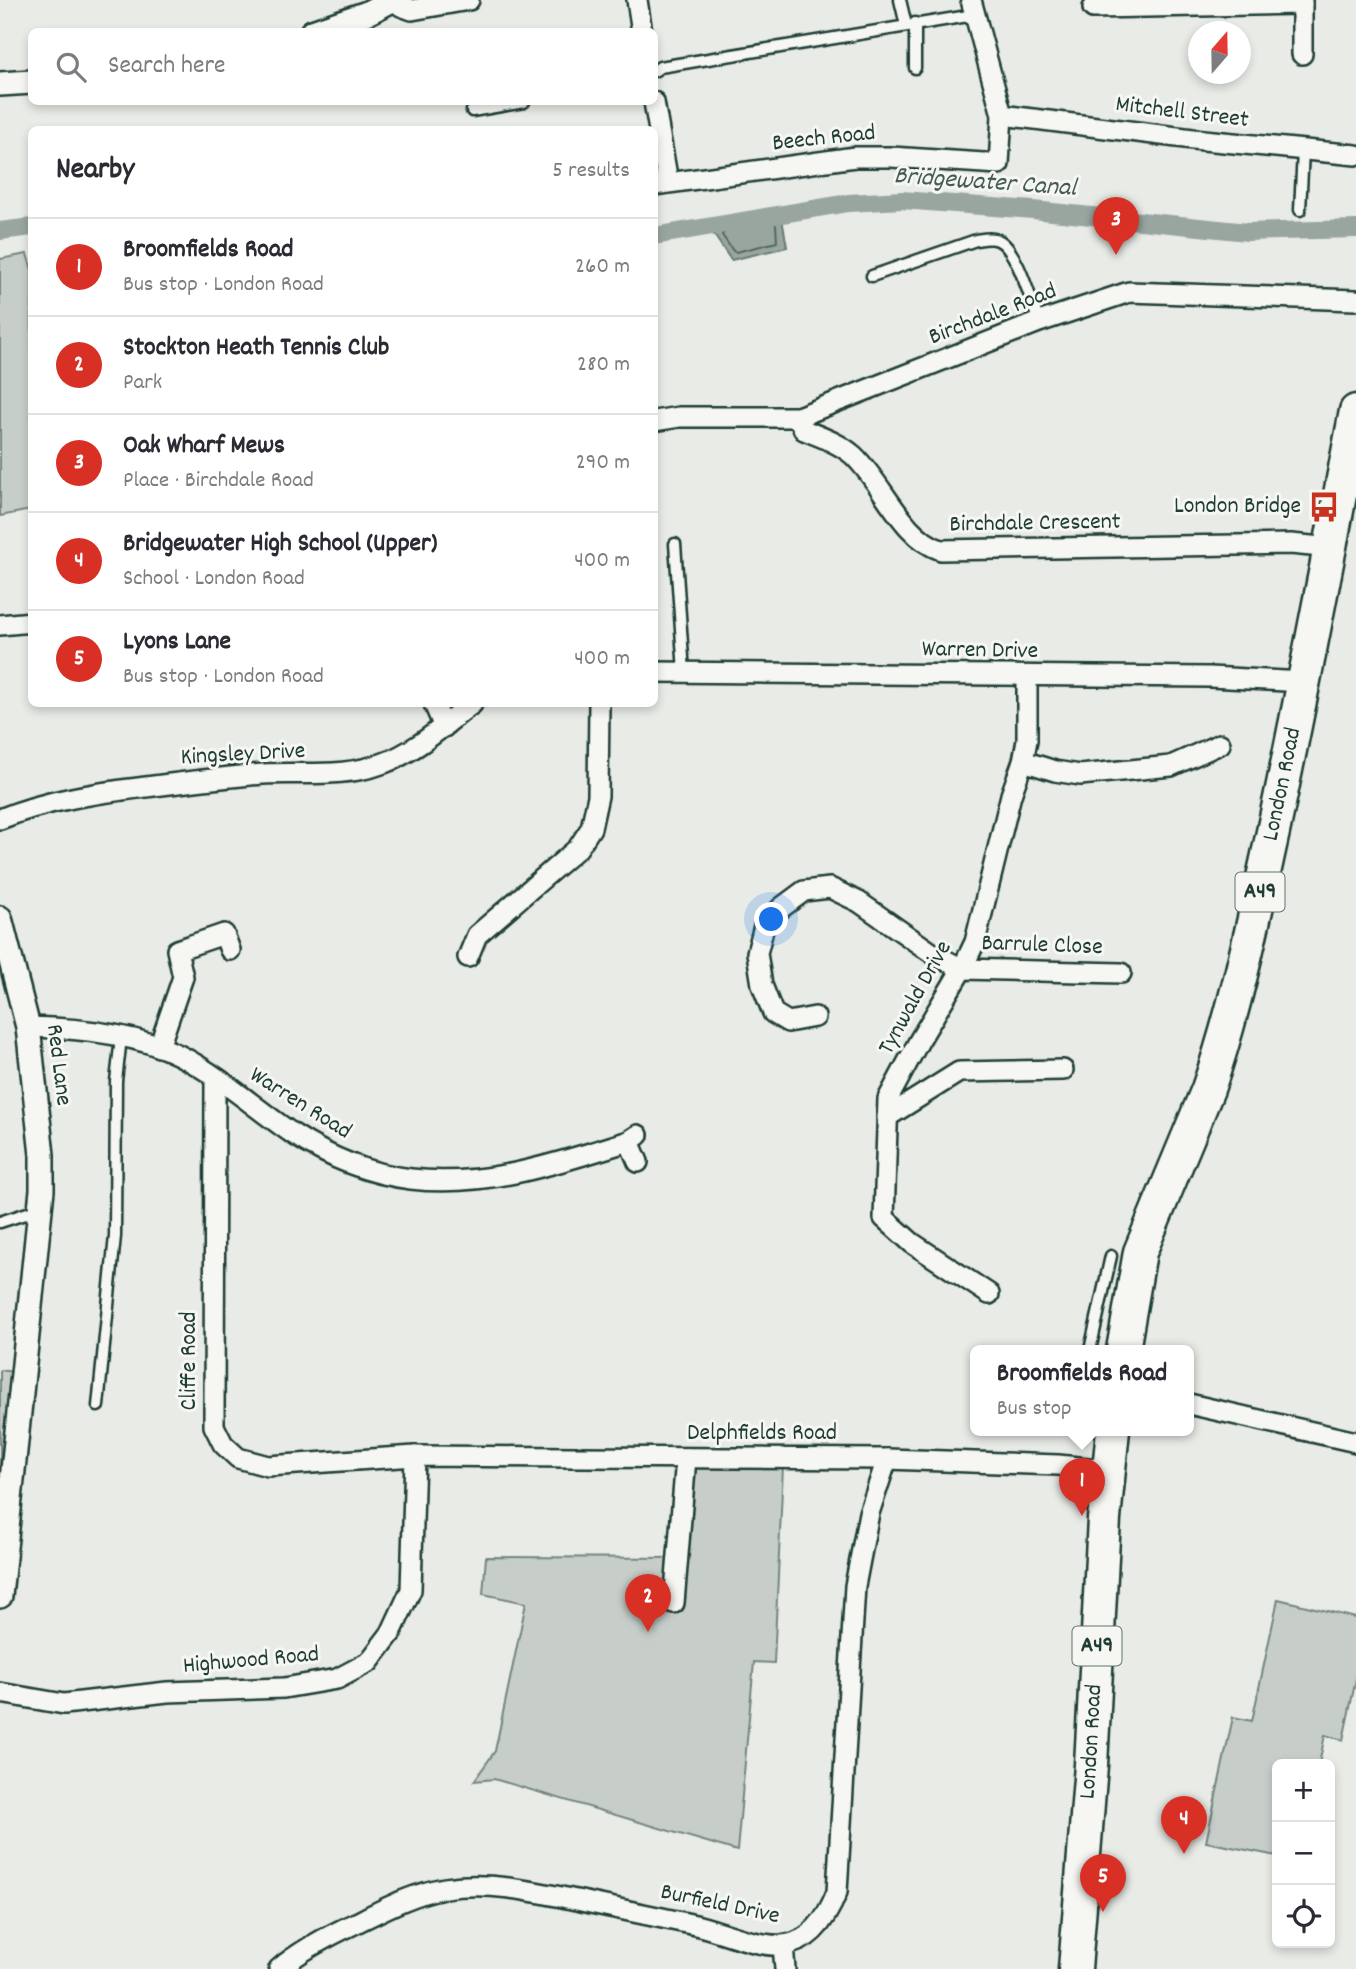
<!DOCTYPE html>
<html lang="en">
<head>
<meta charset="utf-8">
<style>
	:root { --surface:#fff; --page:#f2f2f3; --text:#2b2b33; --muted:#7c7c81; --line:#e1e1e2; --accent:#d93025 }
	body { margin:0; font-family:Dekko,sans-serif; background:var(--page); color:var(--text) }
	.controls { position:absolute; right:21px; bottom:21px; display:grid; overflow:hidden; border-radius:10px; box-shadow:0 4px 10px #0003 }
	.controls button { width:63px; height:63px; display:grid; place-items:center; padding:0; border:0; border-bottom:2px solid var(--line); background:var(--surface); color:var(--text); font:35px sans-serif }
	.compass { position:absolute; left:1188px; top:21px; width:63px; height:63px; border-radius:50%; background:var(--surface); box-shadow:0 4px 10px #0003; rotate:20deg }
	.you { position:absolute; left:772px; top:920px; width:24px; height:24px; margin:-18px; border:5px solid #fff; border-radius:50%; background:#1a73e8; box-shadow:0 0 0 10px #1a73e833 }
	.badge { display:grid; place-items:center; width:46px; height:46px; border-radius:50%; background:var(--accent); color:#fff; font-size:23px; font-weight:700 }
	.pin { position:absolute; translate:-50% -58px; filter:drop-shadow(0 2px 4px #0008) }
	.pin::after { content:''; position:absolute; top:37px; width:24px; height:21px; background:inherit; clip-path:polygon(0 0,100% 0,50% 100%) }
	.popup { position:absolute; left:970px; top:1345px; width:224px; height:91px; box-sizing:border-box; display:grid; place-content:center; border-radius:10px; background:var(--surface); filter:drop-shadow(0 2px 5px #0005); font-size:23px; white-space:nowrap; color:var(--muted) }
	.popup b { font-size:26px; color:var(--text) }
	.popup::after { content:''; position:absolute; left:50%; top:100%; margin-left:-14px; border:14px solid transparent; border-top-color:var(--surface) }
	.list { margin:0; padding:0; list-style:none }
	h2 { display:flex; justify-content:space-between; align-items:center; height:91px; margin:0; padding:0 28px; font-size:30px }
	h2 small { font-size:23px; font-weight:400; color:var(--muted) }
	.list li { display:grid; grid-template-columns:46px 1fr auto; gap:21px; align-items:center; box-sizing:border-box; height:98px; padding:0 28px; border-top:2px solid var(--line) }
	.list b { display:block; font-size:26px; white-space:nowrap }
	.list p { margin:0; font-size:23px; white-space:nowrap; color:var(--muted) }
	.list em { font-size:23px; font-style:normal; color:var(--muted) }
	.icon { flex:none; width:38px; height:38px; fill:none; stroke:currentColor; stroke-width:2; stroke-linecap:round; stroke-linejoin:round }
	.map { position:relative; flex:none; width:1356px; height:1969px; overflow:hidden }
	.search { position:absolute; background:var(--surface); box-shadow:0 4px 10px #0003; left:28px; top:28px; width:630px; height:77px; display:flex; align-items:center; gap:18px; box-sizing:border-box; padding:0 24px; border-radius:10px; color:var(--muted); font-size:26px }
	.panel { position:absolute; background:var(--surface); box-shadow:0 4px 10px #0003; left:28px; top:126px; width:630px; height:581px; border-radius:10px }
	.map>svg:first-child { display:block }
</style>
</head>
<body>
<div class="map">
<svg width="1356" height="1969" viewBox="0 0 1356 1969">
	<rect width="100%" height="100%" fill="#e9ebe7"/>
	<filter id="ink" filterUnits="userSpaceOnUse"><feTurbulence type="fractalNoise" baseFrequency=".0143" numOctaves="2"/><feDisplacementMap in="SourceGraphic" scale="14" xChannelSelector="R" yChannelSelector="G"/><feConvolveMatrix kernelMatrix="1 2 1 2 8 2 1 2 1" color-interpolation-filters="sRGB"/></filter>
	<g filter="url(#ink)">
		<g fill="#c7cec9" stroke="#73867e" stroke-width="2">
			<path d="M27,254L32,270L31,510L0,516V259Z"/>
			<path d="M0,1370L13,1372L0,1480Z"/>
			<path d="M686,1458L783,1467L774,1663L754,1662L737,1851L494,1779L474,1781L495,1751L526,1603L483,1594L486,1557L677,1558Z"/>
			<path d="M1278,1599L1356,1618V1679L1343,1740L1325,1735L1319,1764H1277V1856L1206,1842L1233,1717L1252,1721Z"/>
		</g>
		<path fill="#99a6a0" stroke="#687c75" stroke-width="2" d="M781,213L787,247L731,260L708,226Z"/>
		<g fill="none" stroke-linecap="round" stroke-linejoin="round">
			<path stroke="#50675f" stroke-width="2" d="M773,222L776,225L777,242L736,252L733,251L722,235L725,230Z"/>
			<g stroke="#99a6a0" stroke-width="18">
				<path d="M0,231L32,227"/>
				<path d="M654,236L848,203L902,200L1033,210L1248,232L1356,229"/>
			</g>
			<g stroke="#1f3d34" stroke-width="15">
				<g id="service">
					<path d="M900,0L906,25"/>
					<path d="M915,23V68"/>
					<path d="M654,71L660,67L974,15"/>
					<path d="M472,111L524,102"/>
					<path d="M1300,210L1303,151"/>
					<path d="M872,276L976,240C983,239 991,237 998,240C1017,248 1031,302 1039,322"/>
					<path d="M675,544L684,672"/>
					<path d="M0,1222L40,1209"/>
					<path d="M1090,1350L1111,1256"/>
					<path d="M98,1406L115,1236L116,1081L121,1038"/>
				</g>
			</g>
			<g stroke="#1f3d34" stroke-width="24">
				<g id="minor">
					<path d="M394,0L401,6L412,10L469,0"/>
					<path d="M637,0L642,32"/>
					<path d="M1093,8L1302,4"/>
					<path d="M1302,54V0"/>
					<path d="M654,102L668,182"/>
					<path d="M1002,115L1193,139L1356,155"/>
					<path d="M654,185L855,157H891L999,164L1002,115L971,0"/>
					<path d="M798,417L804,430C821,437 839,443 853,455C883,483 902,537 941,550L1291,544L1331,548"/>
					<path d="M654,421L679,417H798L1039,322L1129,292L1356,300"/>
					<path d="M0,625L32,622"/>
					<path d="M654,672L1210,677L1304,682"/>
					<path d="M434,704L444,727"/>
					<path d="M1023,761L1055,771L1080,775L1171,766L1220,744"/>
					<path d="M0,819C47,800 96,793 146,787C185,782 224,777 263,774C304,772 344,778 384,763C419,750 443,725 472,704"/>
					<path d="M468,957L477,935L578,848L591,828L598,796L599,704"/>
					<path d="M815,1017L788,1022L773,1013L762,985L757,953L764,926L781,908L804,891L830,888L859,902L932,953L962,969L1121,973"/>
					<path d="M28,1027C75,1028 137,1034 179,1055C220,1076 255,1108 293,1134C328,1157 369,1174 411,1179C486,1188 558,1163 629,1141"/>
					<path d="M159,1047L183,977L177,950L224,934L230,950"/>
					<path d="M215,1078L214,1426L223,1444L238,1458L268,1466L415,1456L887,1459L1058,1465L1108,1470"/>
					<path d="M887,1117L959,1072L1063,1070"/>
					<path d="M638,1162L629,1141L638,1135"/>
					<path d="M989,1294L912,1243L884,1218L888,1099L919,1041L962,969L975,942L1011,795L1023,761L1027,740V676"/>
					<path d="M1189,1404L1356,1442"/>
					<path d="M674,1603L686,1458"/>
					<path d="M0,1693L64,1704L167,1692L284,1688L337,1679L369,1662L391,1633L411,1590L415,1456"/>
					<path d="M783,1945L785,1969"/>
					<path d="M279,1969C301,1950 330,1935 356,1923C384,1909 414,1893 445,1888C491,1881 537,1892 581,1901C618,1909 654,1916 691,1924C718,1929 756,1948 784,1945C812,1942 828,1915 837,1892L855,1586L869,1513L887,1459"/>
				</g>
			</g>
			<g stroke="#1f3d34" stroke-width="28">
				<g id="tertiary">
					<path d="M312,32L367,13L392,0"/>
					<path d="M0,84L32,82"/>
					<path d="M0,918L28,1027L42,1155V1190L0,1596"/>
				</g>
			</g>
			<g stroke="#1f3d34" stroke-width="37">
				<g id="trunk">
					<path id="s1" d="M1123,1350L1140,1252L1208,1089C1237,1005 1254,918 1273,832C1303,692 1329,552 1356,411"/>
					<path id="s2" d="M1075,1969L1091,1765L1104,1519L1113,1430"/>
				</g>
			</g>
			<use href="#service" stroke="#f6f6f2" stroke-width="10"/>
			<use href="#minor" stroke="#f6f6f2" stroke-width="19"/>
			<use href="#tertiary" stroke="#f6f6f2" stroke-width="23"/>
			<use href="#trunk" stroke="#f6f6f2" stroke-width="32"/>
		</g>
	</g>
	<defs>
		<g id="bus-bare" transform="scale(2.415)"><path d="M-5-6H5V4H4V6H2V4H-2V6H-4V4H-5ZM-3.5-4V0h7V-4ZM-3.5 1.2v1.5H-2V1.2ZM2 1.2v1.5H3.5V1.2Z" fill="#c8321e" stroke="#f6f6f2" stroke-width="2.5" paint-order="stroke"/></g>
	</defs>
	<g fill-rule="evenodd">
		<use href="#bus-bare" x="1324" y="507"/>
	</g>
	<g text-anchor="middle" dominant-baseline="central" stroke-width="6" stroke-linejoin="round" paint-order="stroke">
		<g fill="#f6f6f2" stroke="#60746d" stroke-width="2">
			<rect x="1235.5" y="872.5" width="49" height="39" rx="5"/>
			<rect x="1072.5" y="1626.5" width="49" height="39" rx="5"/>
		</g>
		<g font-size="23" font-weight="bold" fill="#1f3d34">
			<text x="1260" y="892">A49</text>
			<text x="1097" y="1646">A49</text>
		</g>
		<g font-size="24" fill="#1f3d34" stroke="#f6f6f2">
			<text transform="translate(1182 113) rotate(7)">Mitchell Street</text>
			<text transform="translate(824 139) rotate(-6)">Beech Road</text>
			<text transform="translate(993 315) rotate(-21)">Birchdale Road</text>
			<text transform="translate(1035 524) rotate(-1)">Birchdale Crescent</text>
			<text transform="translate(980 651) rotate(1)">Warren Drive</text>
			<text transform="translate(243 755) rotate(-3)">Kingsley Drive</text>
			<text stroke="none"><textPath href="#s1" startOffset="590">London Road</textPath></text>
			<text transform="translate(1042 946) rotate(2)">Barrule Close</text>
			<text transform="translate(916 998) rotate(-61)">Tynwald Drive</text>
			<text transform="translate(58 1065) rotate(83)">Red Lane</text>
			<text transform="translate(300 1104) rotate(32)">Warren Road</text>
			<text transform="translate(190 1361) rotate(-90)">Cliffe Road</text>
			<text x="762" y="1434">Delphfields Road</text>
			<text transform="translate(251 1661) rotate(-5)">Highwood Road</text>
			<text stroke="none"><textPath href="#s2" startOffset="228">London Road</textPath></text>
			<text transform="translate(720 1905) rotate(12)">Burfield Drive</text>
		</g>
		<g font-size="24" fill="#1f3d34" stroke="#f6f6f2" text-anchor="end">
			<text x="1301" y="507">London Bridge</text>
		</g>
		<g font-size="26" font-style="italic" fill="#445c54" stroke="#f6f6f2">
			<text transform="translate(985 183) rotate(4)">Bridgewater Canal</text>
		</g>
	</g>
</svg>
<div class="controls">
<button>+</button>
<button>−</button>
<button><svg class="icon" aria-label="locate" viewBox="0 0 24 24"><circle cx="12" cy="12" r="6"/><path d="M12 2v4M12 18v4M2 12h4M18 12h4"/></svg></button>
</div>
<svg class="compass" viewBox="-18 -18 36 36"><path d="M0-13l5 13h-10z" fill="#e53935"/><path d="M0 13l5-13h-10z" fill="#7c7c81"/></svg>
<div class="you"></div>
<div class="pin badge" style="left:1082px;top:1516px">1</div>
<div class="popup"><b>Broomfields Road</b>Bus stop</div>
<div class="pin badge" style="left:648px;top:1632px">2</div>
<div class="pin badge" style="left:1116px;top:255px">3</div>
<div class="pin badge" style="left:1184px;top:1854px">4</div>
<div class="pin badge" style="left:1103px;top:1912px">5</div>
<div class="search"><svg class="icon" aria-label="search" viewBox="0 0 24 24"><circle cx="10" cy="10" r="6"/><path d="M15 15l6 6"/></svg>Search here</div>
<section class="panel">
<h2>Nearby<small>5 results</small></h2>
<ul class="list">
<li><span class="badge">1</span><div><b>Broomfields Road</b><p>Bus stop · London Road</p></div><em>260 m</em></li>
<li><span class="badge">2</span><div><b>Stockton Heath Tennis Club</b><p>Park</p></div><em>280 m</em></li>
<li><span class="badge">3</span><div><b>Oak Wharf Mews</b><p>Place · Birchdale Road</p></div><em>290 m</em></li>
<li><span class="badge">4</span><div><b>Bridgewater High School (Upper)</b><p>School · London Road</p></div><em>400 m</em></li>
<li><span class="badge">5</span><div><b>Lyons Lane</b><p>Bus stop · London Road</p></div><em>400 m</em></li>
</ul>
</section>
</div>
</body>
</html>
